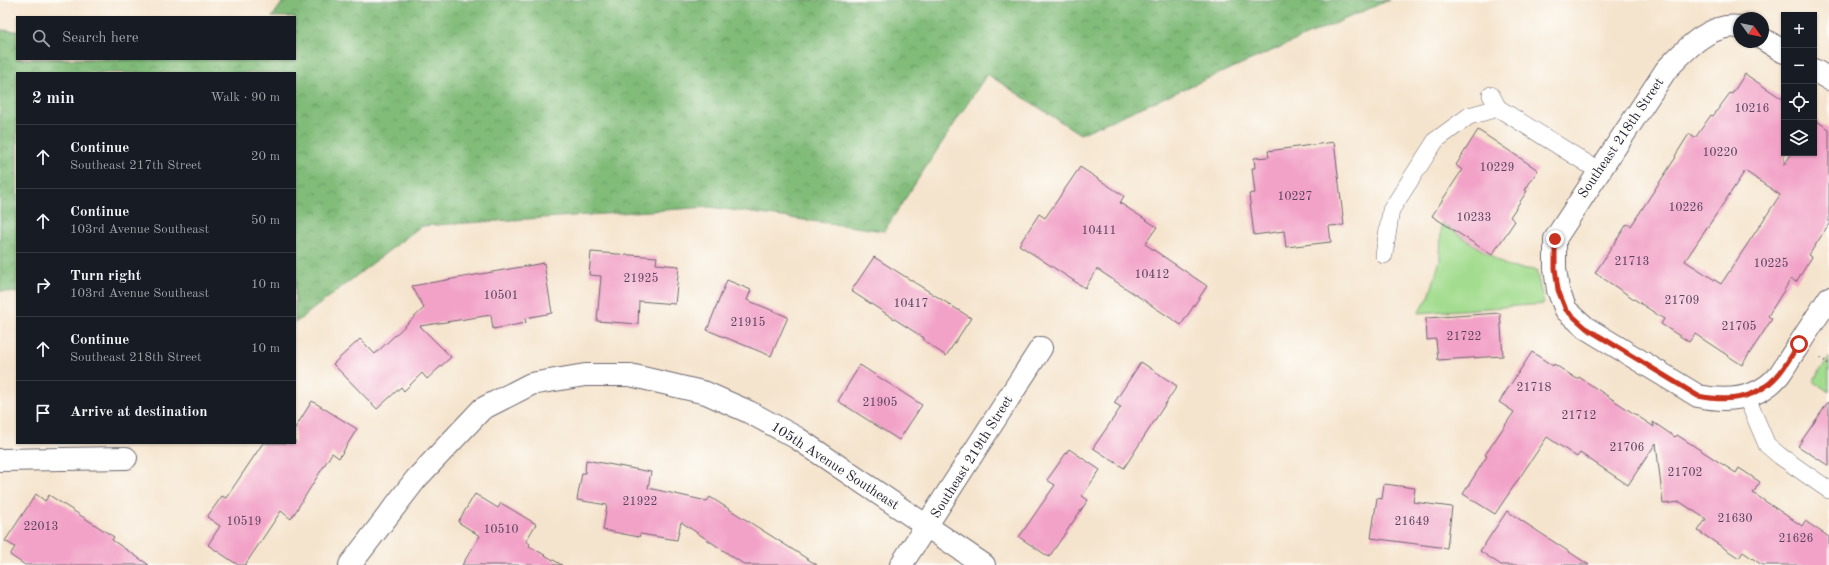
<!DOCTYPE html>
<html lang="en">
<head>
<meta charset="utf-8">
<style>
	:root { --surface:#171b24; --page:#242831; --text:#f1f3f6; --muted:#9ea1a6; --line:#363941 }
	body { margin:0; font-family:"Old Standard TT",serif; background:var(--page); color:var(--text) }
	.controls { position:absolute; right:12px; top:12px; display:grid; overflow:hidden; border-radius:0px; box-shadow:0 1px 3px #0004 }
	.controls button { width:36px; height:36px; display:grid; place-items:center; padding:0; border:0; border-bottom:1px solid var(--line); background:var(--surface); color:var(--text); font:20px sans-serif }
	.compass { position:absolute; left:1733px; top:12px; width:36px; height:36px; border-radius:50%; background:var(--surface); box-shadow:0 1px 3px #0004; rotate:123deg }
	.stop { position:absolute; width:12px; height:12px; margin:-9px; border:3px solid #c8321e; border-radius:50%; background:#fff }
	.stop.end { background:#c8321e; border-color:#fff; box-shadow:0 1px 4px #0008 }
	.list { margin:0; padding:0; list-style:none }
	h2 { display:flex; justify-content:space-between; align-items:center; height:52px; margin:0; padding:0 16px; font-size:17px }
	h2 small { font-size:13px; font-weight:400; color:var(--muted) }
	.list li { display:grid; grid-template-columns:26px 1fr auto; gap:12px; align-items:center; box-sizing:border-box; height:64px; padding:0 16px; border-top:1px solid var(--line) }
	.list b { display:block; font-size:15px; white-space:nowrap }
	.list p { margin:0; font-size:13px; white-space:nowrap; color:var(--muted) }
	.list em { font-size:13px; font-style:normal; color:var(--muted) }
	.icon { flex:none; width:22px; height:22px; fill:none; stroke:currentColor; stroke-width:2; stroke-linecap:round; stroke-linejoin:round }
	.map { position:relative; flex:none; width:1829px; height:565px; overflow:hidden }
	.search { position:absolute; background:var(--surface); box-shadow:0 1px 3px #0004; left:16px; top:16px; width:280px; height:44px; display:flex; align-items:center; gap:10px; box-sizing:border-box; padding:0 14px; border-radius:0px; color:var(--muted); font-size:15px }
	.panel { position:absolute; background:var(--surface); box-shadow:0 1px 3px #0004; left:16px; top:72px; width:280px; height:372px; border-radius:0px }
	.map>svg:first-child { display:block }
</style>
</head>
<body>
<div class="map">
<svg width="1829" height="565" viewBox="0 0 1829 565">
	<defs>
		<pattern id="forest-crowns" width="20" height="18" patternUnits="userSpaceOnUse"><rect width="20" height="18" fill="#81bc79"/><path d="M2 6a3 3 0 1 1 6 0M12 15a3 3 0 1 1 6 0" fill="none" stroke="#699864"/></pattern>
	</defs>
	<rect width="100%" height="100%" fill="#fdfcf7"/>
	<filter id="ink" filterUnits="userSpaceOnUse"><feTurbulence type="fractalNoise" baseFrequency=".025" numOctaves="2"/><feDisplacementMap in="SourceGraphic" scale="8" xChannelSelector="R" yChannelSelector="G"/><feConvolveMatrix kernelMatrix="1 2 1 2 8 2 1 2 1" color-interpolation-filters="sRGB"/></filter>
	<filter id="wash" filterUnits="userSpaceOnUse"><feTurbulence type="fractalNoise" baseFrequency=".012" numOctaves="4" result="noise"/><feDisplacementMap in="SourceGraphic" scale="16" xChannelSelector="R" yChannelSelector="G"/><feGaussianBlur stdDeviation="0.9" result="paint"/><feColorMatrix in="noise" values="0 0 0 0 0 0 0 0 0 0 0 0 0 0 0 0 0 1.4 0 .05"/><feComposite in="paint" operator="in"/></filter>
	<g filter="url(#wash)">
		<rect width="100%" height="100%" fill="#f5e4cd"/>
		<g fill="#a2dc8e" stroke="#627f64">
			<path d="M1441,223L1508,267L1536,270L1544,304L1418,313L1429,297L1440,260Z"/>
			<path d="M1829,357V392L1813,381Z"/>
		</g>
		<path fill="url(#forest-crowns)" stroke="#526f5a" d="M284,0H1389L1080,134L987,74L884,231L710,207L421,226L295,323V73H17V293L0,291V30L17,31V59H295V17H272Z"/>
		<g id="blocks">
			<g fill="#f2a2c7" fill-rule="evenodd">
				<path d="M1745,74L1784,100V165L1792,153H1814L1815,120L1829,129V224L1809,255L1812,257L1796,282L1791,279L1768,316L1772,319L1742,365L1695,334L1689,342L1661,324L1664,319L1595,273L1627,224L1631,226L1676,157L1675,156L1689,134L1695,138L1711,115L1713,116L1730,93L1732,94ZM1745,171L1780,195L1721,284L1685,261Z"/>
				<path d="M1478,130L1538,170L1525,190L1527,191L1510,217L1515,221L1492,255L1432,216L1462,170L1456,165Z"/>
				<path d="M1334,142L1344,225L1329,226L1331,242L1286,247L1284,231L1254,235L1249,194L1255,193L1252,168H1255L1254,158L1269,157L1268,151Z"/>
				<path d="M1080,167L1124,196L1120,203L1157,227L1145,244L1207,286L1181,325L1097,269L1085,288L1019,245L1039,214L1045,218Z"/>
				<path d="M591,252L657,257L656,264L679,266L675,304L639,301L638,324L597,321L601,276L589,275Z"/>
				<path d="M874,257L971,318L946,356L923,340L924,338L851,291Z"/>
				<path d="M544,263L552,313L525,318L526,323L493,329L491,315L420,326L451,357L427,379L422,373L404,391L401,387L377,409L333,364L360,339L375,354L424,308L412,286Z"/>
				<path d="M727,280L751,290L747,300L788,317L771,356L707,330Z"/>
				<path d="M1500,313L1503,356L1438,360L1436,339L1427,340L1426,318Z"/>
				<path d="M1532,352L1553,366L1554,364L1577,379L1579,377L1654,427L1653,422L1675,437L1677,435L1736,473L1739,468L1760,482L1753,493L1802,526L1805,521L1829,537V565H1762L1743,552L1739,558L1698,531L1706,519L1680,502L1663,504L1656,443L1628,485L1580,453L1577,457L1547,437L1495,514L1463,494L1487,456L1485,455L1514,412L1499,402Z"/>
				<path d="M1141,362L1177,386L1124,468L1093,448L1121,407L1114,403Z"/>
				<path d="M860,365L922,405L899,440L838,401Z"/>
				<path d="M312,401L357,429L339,458L332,453L291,519L281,511L245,565H238L208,545L220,526L207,517L222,496L226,498L263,443H295V428Z"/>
				<path d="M1829,401V466L1798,446Z"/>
				<path d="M1069,449L1100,470L1082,496L1088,500L1049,557L1019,537L1055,485L1047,480Z"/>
				<path d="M586,460L651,472L648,488L707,501L710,497L817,565H745L681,522L677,540L640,534L639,537L603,530L607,505L577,500L582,473H585Z"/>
				<path d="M1384,484L1415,488L1413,502L1452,507L1447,548L1371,538L1377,498L1382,499Z"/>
				<path d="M36,494L45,501L49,495L114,537L112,540L149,565H25L10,555L15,547L5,541Z"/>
				<path d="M475,494L498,508L501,503L536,524L526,541L530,544L529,546L562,565H462L480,536L458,522Z"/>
				<path d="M1507,511L1589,565H1501L1480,551Z"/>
			</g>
		</g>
	</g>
	<g filter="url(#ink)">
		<use href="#blocks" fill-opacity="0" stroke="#6c666e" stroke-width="1"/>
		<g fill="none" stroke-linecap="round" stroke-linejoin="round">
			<g stroke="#6c666e" stroke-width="18">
				<g id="service">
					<path d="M1491,95L1498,108L1599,171"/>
					<path d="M1384,255L1391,210L1436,140L1469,116L1498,108"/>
					<path d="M1746,396L1767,445L1780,456L1829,490"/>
				</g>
			</g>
			<g stroke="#6c666e" stroke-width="24">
				<g id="minor">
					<path d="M1739,27C1709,23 1685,50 1666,70L1555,239V268L1558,290L1566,310L1586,328L1698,396C1727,402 1758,400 1779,375C1785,367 1790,357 1796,349C1807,332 1818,315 1829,298"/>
					<path d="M1763,39L1784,52"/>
					<path d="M1814,70L1829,79"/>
					<path d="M0,460L126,458"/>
					<path d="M350,565L416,479L482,409L531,384L585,375H630L706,393L749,412L797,438L984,565"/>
					<path d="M901,565L1041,348"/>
				</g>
			</g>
			<path stroke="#6c666e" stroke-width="2.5" stroke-dasharray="1 3" stroke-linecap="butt" d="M1821,358L1829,364"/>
			<use href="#service" stroke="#fff" stroke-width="17"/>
			<use href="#minor" stroke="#fff" stroke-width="22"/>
		</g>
	</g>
	<g fill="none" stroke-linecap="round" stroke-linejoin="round" filter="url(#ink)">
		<path stroke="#c8321e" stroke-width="5" d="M1555,239V268L1558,290L1566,310L1586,328L1698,396C1728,402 1756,400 1778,375C1786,366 1792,354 1799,344"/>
	</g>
	<g text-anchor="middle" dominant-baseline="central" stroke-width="3" stroke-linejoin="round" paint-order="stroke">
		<g font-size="12" fill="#56425e">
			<text x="1752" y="109">10216</text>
			<text x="1720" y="153">10220</text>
			<text x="1497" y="168">10229</text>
			<text x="1295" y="197">10227</text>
			<text x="1686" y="208">10226</text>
			<text x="1474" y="218">10233</text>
			<text x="1099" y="231">10411</text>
			<text x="1632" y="262">21713</text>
			<text x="1771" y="264">10225</text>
			<text x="1152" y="275">10412</text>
			<text x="641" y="279">21925</text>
			<text x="501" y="296">10501</text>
			<text x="1682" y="301">21709</text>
			<text x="911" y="304">10417</text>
			<text x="748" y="323">21915</text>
			<text x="1739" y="327">21705</text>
			<text x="1464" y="337">21722</text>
			<text x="1534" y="388">21718</text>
			<text x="880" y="403">21905</text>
			<text x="1579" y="416">21712</text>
			<text x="1627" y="448">21706</text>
			<text x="1685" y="473">21702</text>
			<text x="640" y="502">21922</text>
			<text x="1735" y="519">21630</text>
			<text x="244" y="522">10519</text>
			<text x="1412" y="522">21649</text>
			<text x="41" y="527">22013</text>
			<text x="501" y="530">10510</text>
			<text x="1796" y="539">21626</text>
		</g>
		<g font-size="14" fill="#22223b" stroke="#fdfcf7">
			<text transform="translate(1621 138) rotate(-56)">Southeast 218th Street</text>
			<text transform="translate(972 457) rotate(-58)">Southeast 219th Street</text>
			<text transform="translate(835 466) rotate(33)">105th Avenue Southeast</text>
		</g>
	</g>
</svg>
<div class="controls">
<button>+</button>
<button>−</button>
<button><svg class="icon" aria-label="locate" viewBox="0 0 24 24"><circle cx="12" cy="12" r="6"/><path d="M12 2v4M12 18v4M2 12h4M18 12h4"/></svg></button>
<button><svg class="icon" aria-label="layers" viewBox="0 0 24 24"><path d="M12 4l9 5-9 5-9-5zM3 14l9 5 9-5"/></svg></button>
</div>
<svg class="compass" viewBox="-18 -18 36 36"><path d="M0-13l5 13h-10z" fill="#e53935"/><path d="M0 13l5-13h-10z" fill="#9ea1a6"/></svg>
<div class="stop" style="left:1799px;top:344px"></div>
<div class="stop end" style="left:1555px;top:239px"></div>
<div class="search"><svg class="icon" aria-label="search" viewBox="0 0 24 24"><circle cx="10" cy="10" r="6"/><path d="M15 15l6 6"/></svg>Search here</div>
<section class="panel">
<h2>2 min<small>Walk · 90 m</small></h2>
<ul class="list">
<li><svg class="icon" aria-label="ahead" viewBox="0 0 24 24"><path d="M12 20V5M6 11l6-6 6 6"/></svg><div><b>Continue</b><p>Southeast 217th Street</p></div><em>20 m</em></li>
<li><svg class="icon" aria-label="ahead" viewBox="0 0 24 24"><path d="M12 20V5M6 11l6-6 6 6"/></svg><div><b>Continue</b><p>103rd Avenue Southeast</p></div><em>50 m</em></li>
<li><svg class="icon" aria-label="right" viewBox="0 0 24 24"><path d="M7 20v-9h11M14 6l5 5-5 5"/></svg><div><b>Turn right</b><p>103rd Avenue Southeast</p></div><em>10 m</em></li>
<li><svg class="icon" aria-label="ahead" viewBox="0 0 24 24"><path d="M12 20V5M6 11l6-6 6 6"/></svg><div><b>Continue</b><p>Southeast 218th Street</p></div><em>10 m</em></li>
<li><svg class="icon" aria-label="arrive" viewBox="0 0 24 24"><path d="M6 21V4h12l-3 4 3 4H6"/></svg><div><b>Arrive at destination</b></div></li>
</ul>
</section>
</div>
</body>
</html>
